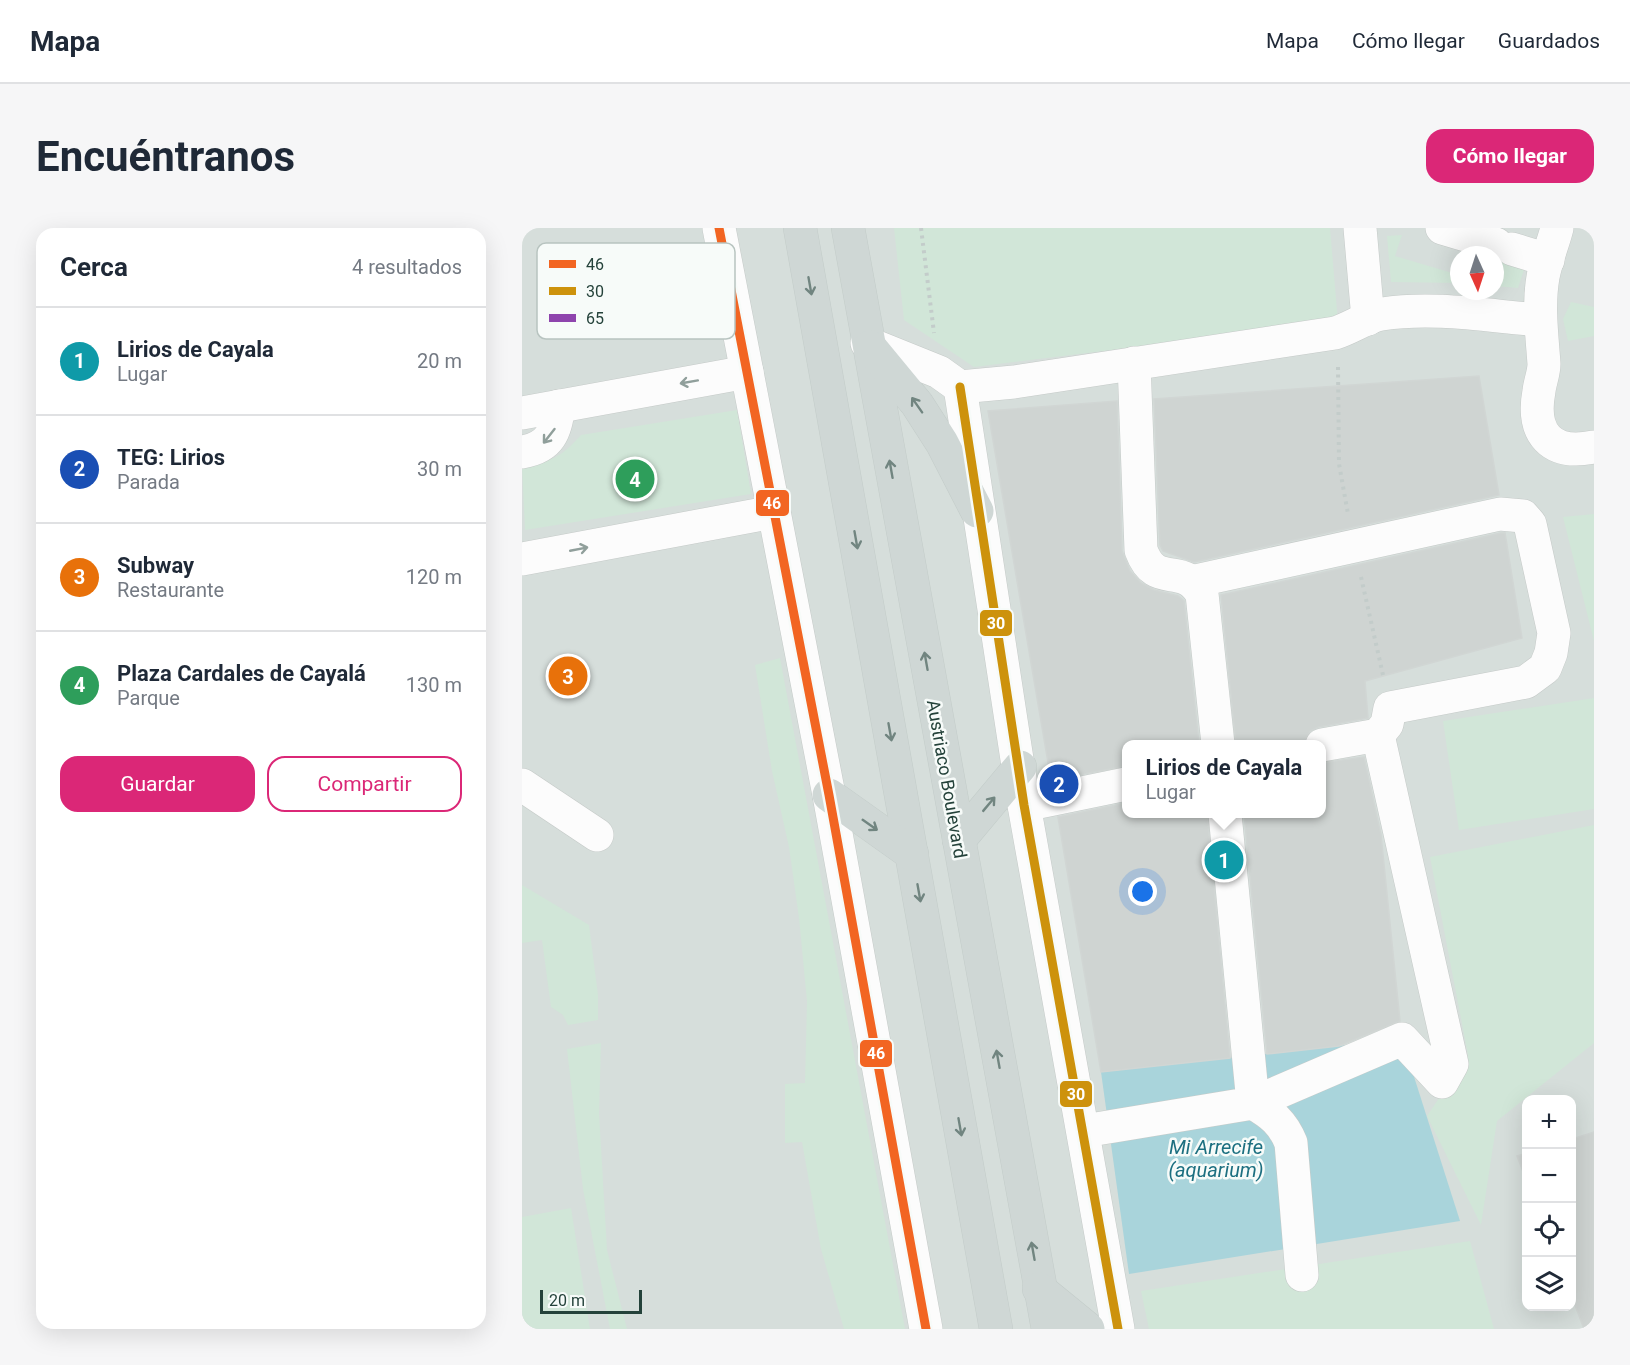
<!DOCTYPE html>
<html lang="es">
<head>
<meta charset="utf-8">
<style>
	:root { --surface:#fff; --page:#f6f6f7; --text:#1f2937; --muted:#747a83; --line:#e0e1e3; --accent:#db2777 }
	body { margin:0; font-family:Roboto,sans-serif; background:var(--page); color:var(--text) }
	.controls { position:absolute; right:18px; bottom:18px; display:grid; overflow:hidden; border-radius:12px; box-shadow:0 6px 24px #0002 }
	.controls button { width:54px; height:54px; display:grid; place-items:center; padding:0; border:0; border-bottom:2px solid var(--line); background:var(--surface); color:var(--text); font:30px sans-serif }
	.compass { position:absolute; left:928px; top:18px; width:54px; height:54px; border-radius:50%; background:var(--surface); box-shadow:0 6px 24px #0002; rotate:177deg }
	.scale { position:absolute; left:18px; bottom:15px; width:102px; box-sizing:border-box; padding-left:6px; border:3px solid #24423a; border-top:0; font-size:16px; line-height:21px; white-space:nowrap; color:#24423a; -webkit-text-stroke:4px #f7fbf9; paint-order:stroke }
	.you { position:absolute; left:621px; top:664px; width:21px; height:21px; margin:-15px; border:4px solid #fff; border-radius:50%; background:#1a73e8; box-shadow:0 0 0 9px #1a73e833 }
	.badge { display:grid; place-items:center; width:39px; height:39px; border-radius:50%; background:var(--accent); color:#fff; font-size:20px; font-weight:700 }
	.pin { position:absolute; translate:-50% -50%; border:3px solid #fff; box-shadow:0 2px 6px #0006 }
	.popup { position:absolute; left:600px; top:512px; width:204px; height:78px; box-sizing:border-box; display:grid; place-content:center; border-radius:12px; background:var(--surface); filter:drop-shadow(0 2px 4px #0005); font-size:20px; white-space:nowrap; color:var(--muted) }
	.popup b { font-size:22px; color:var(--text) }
	.popup::after { content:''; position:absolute; left:50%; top:100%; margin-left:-12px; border:12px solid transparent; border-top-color:var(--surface) }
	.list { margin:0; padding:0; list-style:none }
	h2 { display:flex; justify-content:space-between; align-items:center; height:78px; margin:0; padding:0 24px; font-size:26px }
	h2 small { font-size:20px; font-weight:400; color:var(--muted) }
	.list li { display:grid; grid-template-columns:39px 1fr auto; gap:18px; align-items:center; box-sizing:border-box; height:108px; padding:0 24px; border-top:2px solid var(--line) }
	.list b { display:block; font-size:22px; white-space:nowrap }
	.list p { margin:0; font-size:20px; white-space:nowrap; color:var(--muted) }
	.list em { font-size:20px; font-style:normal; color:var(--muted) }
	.actions { display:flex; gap:12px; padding:18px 24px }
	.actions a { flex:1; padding:14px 0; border:2px solid var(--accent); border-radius:18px; text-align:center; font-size:21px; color:var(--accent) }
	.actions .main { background:var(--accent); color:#fff }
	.icon { flex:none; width:33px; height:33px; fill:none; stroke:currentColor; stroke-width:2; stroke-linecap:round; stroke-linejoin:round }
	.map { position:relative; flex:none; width:1072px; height:1101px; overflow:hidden; border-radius:18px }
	header { display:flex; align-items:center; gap:36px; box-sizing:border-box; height:84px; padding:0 30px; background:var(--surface); border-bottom:2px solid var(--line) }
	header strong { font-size:28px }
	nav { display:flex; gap:33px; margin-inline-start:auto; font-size:21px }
	.intro { display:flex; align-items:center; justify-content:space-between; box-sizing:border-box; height:144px; padding:0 36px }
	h1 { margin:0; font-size:42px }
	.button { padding:15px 27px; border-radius:18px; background:var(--accent); color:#fff; font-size:21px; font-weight:700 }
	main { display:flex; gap:36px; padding:0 36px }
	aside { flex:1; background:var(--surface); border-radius:18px; box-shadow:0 6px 24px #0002 }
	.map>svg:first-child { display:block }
</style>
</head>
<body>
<header>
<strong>Mapa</strong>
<nav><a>Mapa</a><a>Cómo llegar</a><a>Guardados</a></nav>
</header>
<div class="intro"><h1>Encuéntranos</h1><a class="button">Cómo llegar</a></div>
<main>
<aside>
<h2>Cerca<small>4 resultados</small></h2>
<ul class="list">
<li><span class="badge" style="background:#0f9aa8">1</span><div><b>Lirios de Cayala</b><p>Lugar</p></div><em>20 m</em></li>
<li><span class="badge" style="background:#1a4fb4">2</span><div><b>TEG: Lirios</b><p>Parada</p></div><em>30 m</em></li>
<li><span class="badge" style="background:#e8710a">3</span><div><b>Subway</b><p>Restaurante</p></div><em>120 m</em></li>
<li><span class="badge" style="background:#2e9e5b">4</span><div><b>Plaza Cardales de Cayalá</b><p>Parque</p></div><em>130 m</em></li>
</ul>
<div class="actions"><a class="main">Guardar</a><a>Compartir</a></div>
</aside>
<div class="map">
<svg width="1072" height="1101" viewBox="0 0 1072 1101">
	<rect width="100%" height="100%" fill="#e8edeb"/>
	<path fill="#d6dedb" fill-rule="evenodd" d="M0,0H1072V1101H0ZM937,27H973V63H937ZM604,516H800V586H604ZM1005,872H1050V1078H1005Z"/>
	<g fill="#d1e6d8">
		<path d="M372,0H808L816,94L452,139L382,92Z"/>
		<path d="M880,7L873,28L937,47V55L869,54L865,8Z"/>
		<path d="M973,30L1003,39L996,60L973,58Z"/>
		<path d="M1049,74L1072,79V108L1046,113L1041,91Z"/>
		<path d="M215,182L229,266L3,302L0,237C32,232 37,231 59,207Z"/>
		<path d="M1072,286V413L1041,289Z"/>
		<path d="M258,430L383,1101H322L299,1021L280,914L263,915V856L283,855L285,773L277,690L267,619L250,543L233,437Z"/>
		<path d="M1072,470V581L937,602L921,493Z"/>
		<path d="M1072,597V815L975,893L959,997L905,888L946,827L908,629Z"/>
		<path d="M0,657L67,697L76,767V792L46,797L41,787L29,779L20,712L0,715Z"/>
		<path d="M79,815L77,885L85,1022L105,1101H88L61,961L45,821Z"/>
		<path d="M49,980L68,1101H0V989Z"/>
		<path d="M948,1013L972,1101H627L619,1063Z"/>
	</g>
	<path fill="#a9d4db" d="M880,811L938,993L607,1046L579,844Z"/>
	<g fill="#cfd4d2" stroke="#d1d6d4" stroke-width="1.5">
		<path d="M957,148L977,267L672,334L641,323L638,317L632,171Z"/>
		<path d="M595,173L600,323L608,343L619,355L632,362L656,368L662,373L677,516H604V538L529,552L466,183Z"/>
		<path d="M979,305H983L1000,410L843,453L846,490L796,499L788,503L782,516H714L699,367Z"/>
		<path d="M842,529L859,607L878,793L817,818L745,826L722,585H800V535Z"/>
		<path d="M604,575V585H685L708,830L579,844L536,589Z"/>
		<path d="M1072,904V1101H1062L1050,1069V911Z"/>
		<path d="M1005,925V954L995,928Z"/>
	</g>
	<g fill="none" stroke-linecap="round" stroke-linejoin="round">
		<g stroke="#c5cac8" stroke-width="34">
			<g id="minor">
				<path d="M197,0L307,567L404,1101"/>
				<path d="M838,0L846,91"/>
				<path d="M920,0L974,16"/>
				<path d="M1035,0C1031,16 1024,32 1021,49C1016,78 1020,107 1022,136C1022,145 1018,154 1017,163C1009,206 1029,228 1072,219"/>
				<path d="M990,21L1026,32"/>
				<path d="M345,115L417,144L438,159"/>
				<path d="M612,135L619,322C634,363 660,332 680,366L696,516"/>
				<path d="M438,159L502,577L596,1101"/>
				<path d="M438,159L492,154L813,105C829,100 846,88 860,86C912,78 966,88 1018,92"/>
				<path d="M0,185L225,144"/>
				<path d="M0,224C29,219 33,204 37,178"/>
				<path d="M0,331L251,284"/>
				<path d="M673,353L978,286L1001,288L1008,296L1032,405L1029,425L1023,440L1004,454L868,480L865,496L856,507L800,517"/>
				<path d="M0,557L75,607"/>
				<path d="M502,577L604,556"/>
				<path d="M562,903L731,875L703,586"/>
				<path d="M780,1047L769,915C761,895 750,886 731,875L880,811L920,854L930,836L856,507"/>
			</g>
		</g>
		<g stroke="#c3ccc9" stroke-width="34">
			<g id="major">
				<path d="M278,0L474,1101"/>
				<path d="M326,0L526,1101"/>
				<path d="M348,119L395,176L420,215L455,283"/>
				<path d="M307,567L390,626"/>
				<path d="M437,612L498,539"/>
				<path d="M517,1061L566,1101"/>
			</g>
		</g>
		<g stroke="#c3ccca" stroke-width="4" stroke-dasharray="3 4.5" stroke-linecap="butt">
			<path d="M399,0L412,105"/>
			<path d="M816,139L817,236L826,286"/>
			<path d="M839,349L861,447"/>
		</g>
		<use href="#minor" stroke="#fcfcfc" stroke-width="33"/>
		<use href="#major" stroke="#cfd7d5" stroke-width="33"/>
		<g stroke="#f7fbf9" stroke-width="14">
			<path id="bus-1" d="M197,0L307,567L404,1101"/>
		</g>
		<g stroke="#f7fbf9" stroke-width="14">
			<path id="bus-2" d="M438,159L502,577L596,1101"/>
		</g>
		<use href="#bus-1" stroke="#f26522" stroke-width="9"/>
		<use href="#bus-2" stroke="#cd920c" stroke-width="9"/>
	</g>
	<defs><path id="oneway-shaft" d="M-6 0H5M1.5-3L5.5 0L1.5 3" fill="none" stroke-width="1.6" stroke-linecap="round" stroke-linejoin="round" transform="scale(1.5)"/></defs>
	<g stroke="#718580">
		<use href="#oneway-shaft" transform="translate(288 58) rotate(80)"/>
		<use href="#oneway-shaft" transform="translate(395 177) rotate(-125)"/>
		<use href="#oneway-shaft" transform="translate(369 241) rotate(-100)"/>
		<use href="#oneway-shaft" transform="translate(334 312) rotate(80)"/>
		<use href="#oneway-shaft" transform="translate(404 433) rotate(-100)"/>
		<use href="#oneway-shaft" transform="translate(368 504) rotate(80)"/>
		<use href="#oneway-shaft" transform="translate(467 576) rotate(-50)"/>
		<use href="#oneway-shaft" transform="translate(348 597) rotate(35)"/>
		<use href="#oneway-shaft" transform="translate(397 665) rotate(80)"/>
		<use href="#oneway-shaft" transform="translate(476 831) rotate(-100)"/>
		<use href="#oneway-shaft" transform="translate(438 899) rotate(80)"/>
		<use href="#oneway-shaft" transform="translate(511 1023) rotate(-100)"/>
	</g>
	<g stroke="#909f9b">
		<use href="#oneway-shaft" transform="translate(167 154) rotate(170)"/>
		<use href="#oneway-shaft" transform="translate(27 208) rotate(128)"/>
		<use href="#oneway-shaft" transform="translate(57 321) rotate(-11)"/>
	</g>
	<g text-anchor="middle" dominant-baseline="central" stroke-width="5" stroke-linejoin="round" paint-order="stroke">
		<g font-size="18" fill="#24423a" stroke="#f7fbf9">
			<text transform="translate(425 551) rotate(80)">Austriaco Boulevard</text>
		</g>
		<g font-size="20" font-style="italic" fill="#1c6f80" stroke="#f7fbf9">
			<text x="694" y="919">Mi Arrecife<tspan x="694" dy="23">(aquarium)</tspan></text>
		</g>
	</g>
	<rect x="15" y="15" width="198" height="96" rx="9" fill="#f7fbf9" stroke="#b8c4c0" stroke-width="1.5"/>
	<rect x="27" y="32" width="27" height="8" fill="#f26522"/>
	<rect x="27" y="59" width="27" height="8" fill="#cd920c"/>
	<rect x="27" y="86" width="27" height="8" fill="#8e44ad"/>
	<g font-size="16" fill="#24423a">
		<text x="64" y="42">46</text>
		<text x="64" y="69">30</text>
		<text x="64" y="96">65</text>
	</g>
	<g stroke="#f7fbf9" stroke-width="2">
		<rect x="233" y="261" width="35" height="28" rx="6" fill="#f26522"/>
		<rect x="457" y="381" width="34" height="28" rx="6" fill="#cd920c"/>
		<rect x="337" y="811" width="34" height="29" rx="6" fill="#f26522"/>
		<rect x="537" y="852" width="34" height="28" rx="6" fill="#cd920c"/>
	</g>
	<g font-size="16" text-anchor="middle" font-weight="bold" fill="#fff">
		<text x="250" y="281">46</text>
		<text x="474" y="401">30</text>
		<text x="354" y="831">46</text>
		<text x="554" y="872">30</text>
	</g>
</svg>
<div class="controls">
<button>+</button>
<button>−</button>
<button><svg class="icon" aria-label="locate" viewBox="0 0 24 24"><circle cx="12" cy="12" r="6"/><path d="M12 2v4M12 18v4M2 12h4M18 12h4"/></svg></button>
<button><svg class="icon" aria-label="layers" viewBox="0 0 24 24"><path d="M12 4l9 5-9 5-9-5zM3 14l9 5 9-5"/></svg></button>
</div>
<svg class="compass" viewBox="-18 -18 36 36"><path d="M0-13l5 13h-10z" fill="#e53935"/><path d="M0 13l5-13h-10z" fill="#747a83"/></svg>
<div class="scale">20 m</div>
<div class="you"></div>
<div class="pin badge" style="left:702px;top:632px;background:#0f9aa8">1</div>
<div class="popup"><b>Lirios de Cayala</b>Lugar</div>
<div class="pin badge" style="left:537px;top:556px;background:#1a4fb4">2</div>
<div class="pin badge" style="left:46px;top:448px;background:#e8710a">3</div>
<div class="pin badge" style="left:113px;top:251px;background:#2e9e5b">4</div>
</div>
</main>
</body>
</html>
